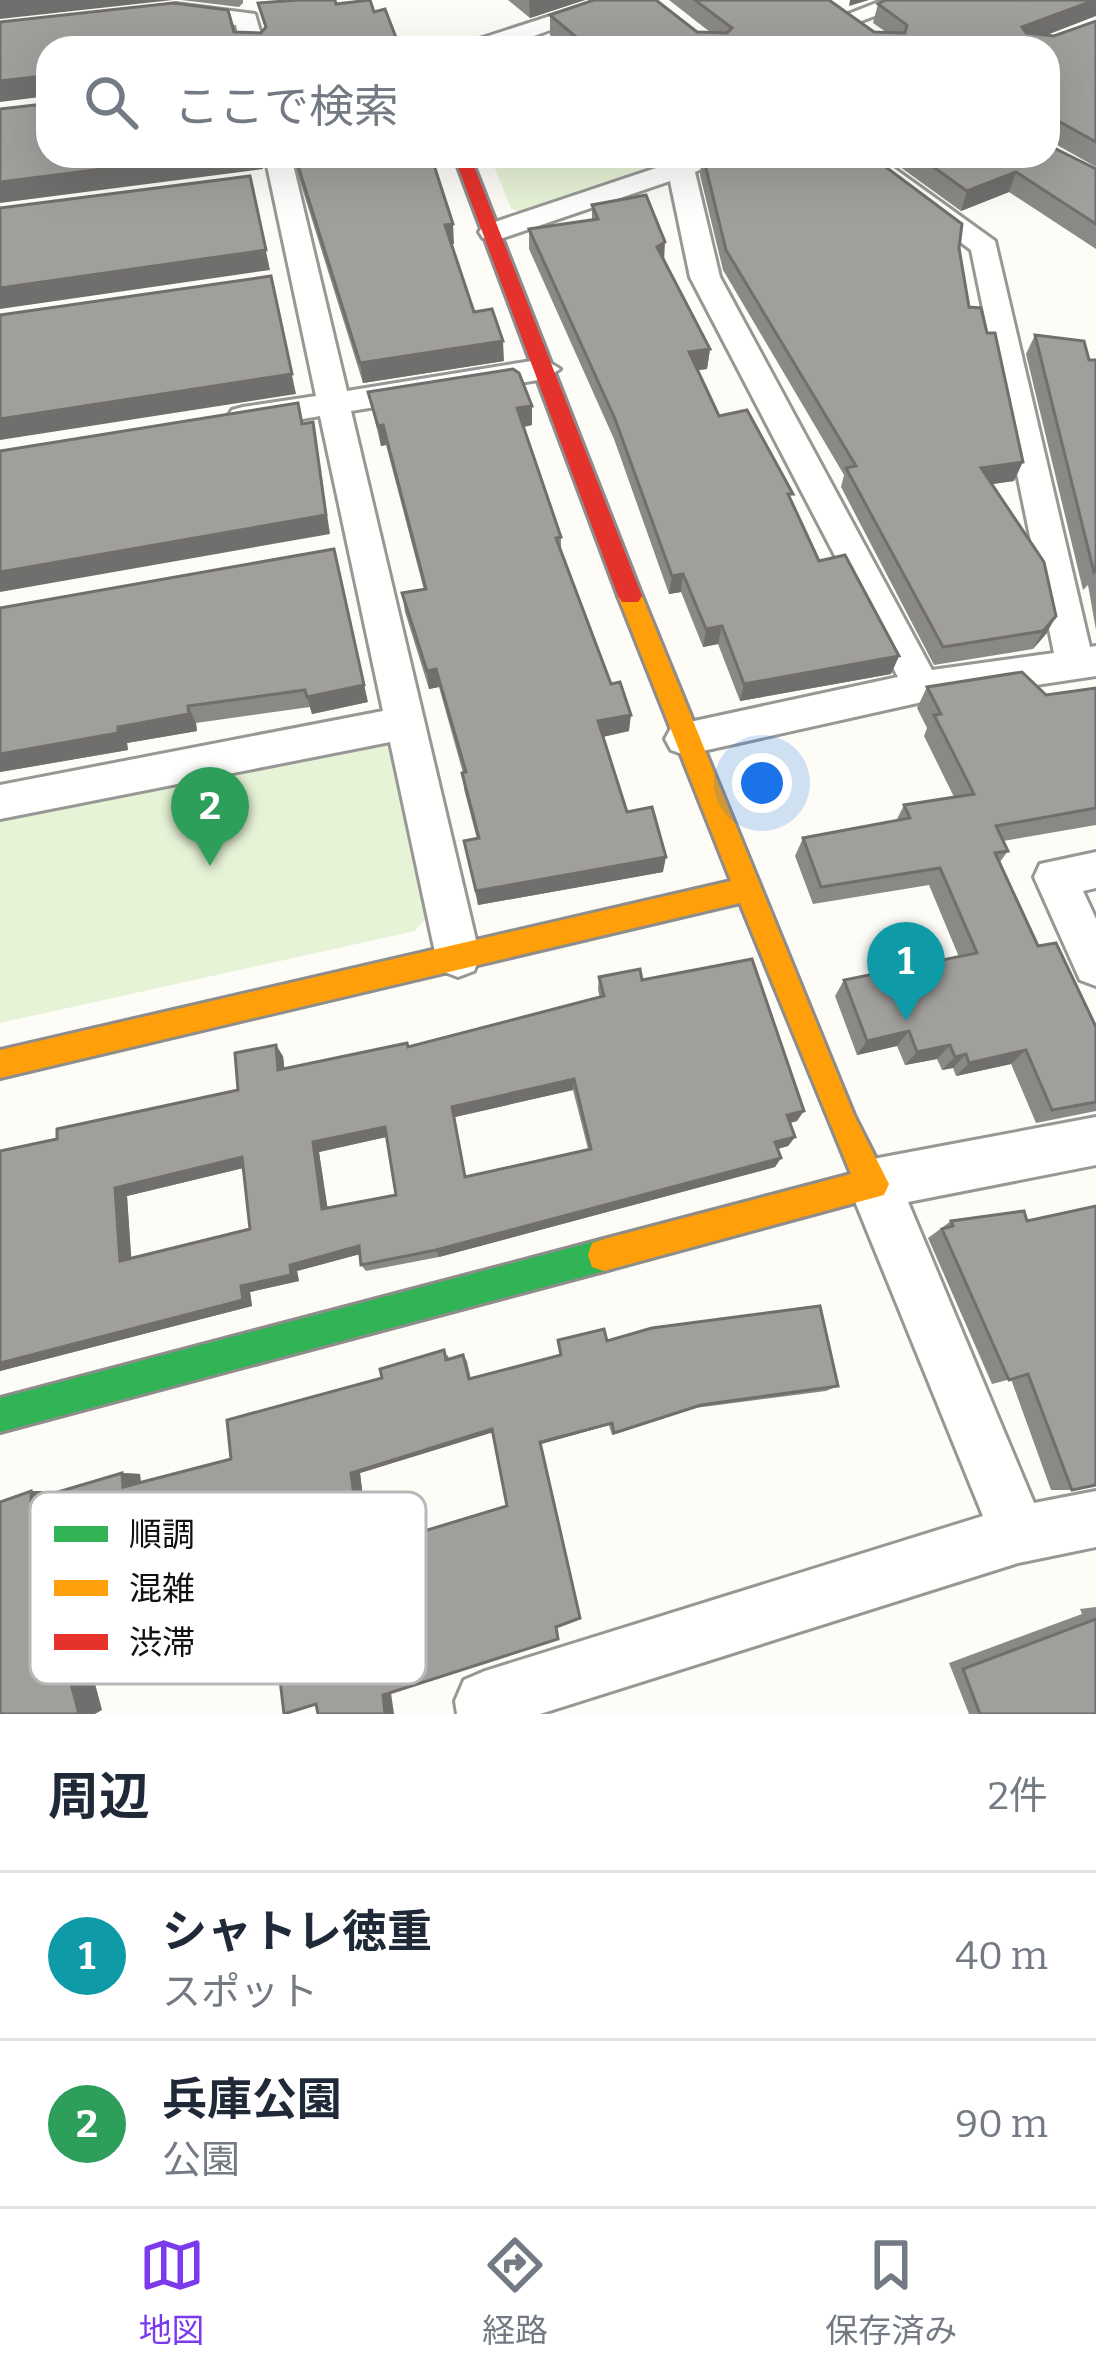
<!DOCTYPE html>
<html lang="ja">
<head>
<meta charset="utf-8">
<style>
	:root { --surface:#fff; --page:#f2f2f3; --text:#1f2937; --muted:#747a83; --line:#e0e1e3; --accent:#7c3aed }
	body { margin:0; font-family:Bitter,"Noto Sans JP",serif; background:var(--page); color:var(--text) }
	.you { position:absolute; left:762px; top:783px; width:42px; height:42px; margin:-30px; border:9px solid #fff; border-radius:50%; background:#1a73e8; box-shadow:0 0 0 18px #1a73e833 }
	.badge { display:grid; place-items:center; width:78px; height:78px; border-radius:50%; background:var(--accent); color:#fff; font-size:39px; font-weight:700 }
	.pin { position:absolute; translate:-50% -99px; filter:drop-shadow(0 3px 6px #0008) }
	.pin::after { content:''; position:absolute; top:63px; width:42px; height:36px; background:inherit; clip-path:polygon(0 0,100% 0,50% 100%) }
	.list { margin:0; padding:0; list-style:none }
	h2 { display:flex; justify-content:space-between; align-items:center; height:156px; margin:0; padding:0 48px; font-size:51px }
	h2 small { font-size:39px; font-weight:400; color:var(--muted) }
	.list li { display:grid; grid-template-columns:78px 1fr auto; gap:36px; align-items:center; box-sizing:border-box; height:168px; padding:0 48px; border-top:3px solid var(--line) }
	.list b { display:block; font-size:45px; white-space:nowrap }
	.list p { margin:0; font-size:39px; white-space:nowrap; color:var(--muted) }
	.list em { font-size:39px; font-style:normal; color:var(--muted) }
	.icon { flex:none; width:66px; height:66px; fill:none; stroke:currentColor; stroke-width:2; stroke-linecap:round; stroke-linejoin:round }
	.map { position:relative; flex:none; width:1096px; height:1714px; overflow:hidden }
	.search { position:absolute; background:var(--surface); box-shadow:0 12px 48px #0002; left:36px; right:36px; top:36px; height:132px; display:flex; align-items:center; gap:30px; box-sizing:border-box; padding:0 42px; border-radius:36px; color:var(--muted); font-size:45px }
	.sheet { height:492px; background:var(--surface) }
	nav { display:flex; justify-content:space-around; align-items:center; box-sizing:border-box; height:168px; border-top:3px solid var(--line); background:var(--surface); font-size:33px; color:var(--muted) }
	nav a { display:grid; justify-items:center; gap:6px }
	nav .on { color:var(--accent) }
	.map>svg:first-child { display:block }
</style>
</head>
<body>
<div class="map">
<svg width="1096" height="1714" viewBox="0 0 1096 1714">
	<rect width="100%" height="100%" fill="#fdfcf7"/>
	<g fill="#e7f3d7">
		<path d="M490,156H650L657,162L655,168L525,213L511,209Z"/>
		<path d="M378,741L396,750L429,915L415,931L0,1023V816Z"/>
	</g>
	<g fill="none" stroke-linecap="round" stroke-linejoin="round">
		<g stroke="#979795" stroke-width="6">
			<g id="street">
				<path d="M600,0H634L500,48H464L467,43Z"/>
				<path d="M884,0H918L845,27L833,20Z"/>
				<path d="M176,4L255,14L265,48H241L236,25L168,16V6Z"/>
				<path d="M265,156H291L347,391L544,359L560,369L544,379L351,411L480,957L474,971L458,977L442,971L436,957L390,742L0,819V785L383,711L320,416L243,429L232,426L227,418L232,410L243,407L316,396Z"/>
				<path d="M653,156H730L695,172L720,277L932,670L1054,653L971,250L847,156H877L995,241L1090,647L1096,646V676L922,702L685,755L671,750L665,739L671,728L685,723L898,677L690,277L670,181L503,238H483L479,232L483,226L662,166Z"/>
				<path d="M1096,852V888L1083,891L1096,919V986L1080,980L1034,877L1040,864Z"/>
				<path d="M1096,1117V1165L908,1202L1034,1503L1096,1491V1547L1018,1563L540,1714H457L455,1701L464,1680L485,1671L983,1516L848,1184L856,1167L873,1159Z"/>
			</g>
		</g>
		<g stroke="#8e8d8b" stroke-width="6">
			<path id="fast" d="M604,1239L616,1243L620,1255L616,1267L604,1271L0,1432V1398Z"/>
		</g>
		<g stroke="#8e8d8b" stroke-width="6">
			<path id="slow" d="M630,587L642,596L854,1115L889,1184L884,1195L604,1271L592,1267L588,1255L592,1243L604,1239L851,1174L740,903L0,1078V1050L731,881L618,596Z"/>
		</g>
		<g stroke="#8e8d8b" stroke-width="6">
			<path id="jam" d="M454,156H470L642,596L638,602H622L618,596Z"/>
		</g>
		<use href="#street" fill="#fffffe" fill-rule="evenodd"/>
		<use href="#fast" fill="#30b455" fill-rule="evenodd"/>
		<use href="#slow" fill="#ff9f0a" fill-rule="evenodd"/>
		<use href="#jam" fill="#e5322d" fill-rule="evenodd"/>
	</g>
	<g fill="#8a8986" fill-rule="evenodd">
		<path d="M181,0H243V3L239,7Z"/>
		<path d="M508,0H585L530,18Z"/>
		<path d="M669,0H829L874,32H886L873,23L878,4L1054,36L1096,21V167L1050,141L1048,142V48H565L550,35V15L710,32Z"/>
		<path d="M292,156H431L454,244H451L474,312L504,361L363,383Z"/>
		<path d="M702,156L959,248L969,307L1014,481L992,484L1056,616L1046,634L1033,649L934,665L841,487L844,475L723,270L700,175Z"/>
		<path d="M885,156H1048L1096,169V249L1009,192L961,211Z"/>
		<path d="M592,205L664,260L710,349L707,369L697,370L719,416L791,501L819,561L899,656L891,674L740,701L718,644L703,647L681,592L669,594L614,439L529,249V229L592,220Z"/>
		<path d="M1035,335L1089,360H1096V630L1088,585L1083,590L1026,354Z"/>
		<path d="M368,392L532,425L524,427L561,537V551L629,731L603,737L627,812L663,872L478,905L464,841L477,839L464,789L463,773L439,687L429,689L405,612L402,593L424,590L386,445L381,446Z"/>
		<path d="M0,608L368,702L312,714L310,707L196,723L197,731L127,743L128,750L0,772Z"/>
		<path d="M927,687L1046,695L1096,688V825L1003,841L1008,851L1000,862L1038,946L1096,1027V1111L1036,1123L1011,1064L956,1076L953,1068L942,1070L937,1059L905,1065L897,1046L857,1055L835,996L844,980L959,957L929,885L813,904L795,856L803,838L896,821L904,805L954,797L924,736L927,728L917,708Z"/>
		<path d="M599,977L642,980L797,1121L790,1123L795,1137L788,1146L778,1149L781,1158L775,1167L439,1257L366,1271L361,1265L360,1254L297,1271L299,1281L250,1292L252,1306L0,1371V1151L57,1139L238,1090L283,1056L284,1069L408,1047L600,998L598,990ZM573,1090L588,1149L465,1176L455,1117ZM387,1137L396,1195L327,1208L319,1152ZM244,1168L250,1229L131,1259L127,1196Z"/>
		<path d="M1024,1211L1072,1490H1051L1011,1379L992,1384L928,1238L951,1221Z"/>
		<path d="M558,1340L607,1341L838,1386L826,1391L695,1408L612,1435L609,1425L541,1444L580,1618L316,1704L262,1520L147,1551L148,1564L69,1588L102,1710L31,1491H52V1494L122,1473L140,1474L141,1483L231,1459L382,1378L448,1355L449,1360L463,1355L467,1361L471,1379L560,1355ZM492,1432L507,1506L369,1547L360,1473Z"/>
		<path d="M1096,1607V1714H969L949,1663L1082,1614L1080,1609Z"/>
	</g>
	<g fill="#716f6d">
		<path d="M0,0H173L0,19Z"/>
		<path d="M529,0H585L530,18Z"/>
		<path d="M850,0H869L849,6Z"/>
		<path d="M1096,0V16L1016,47L1022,27Z"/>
		<path d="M44,76L48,96L0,102V81Z"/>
		<path d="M1058,121L1050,141L1048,142V133L1051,125Z"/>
		<path d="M206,156H262L263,169L0,203V182Z"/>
		<path d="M1016,172L1009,192L961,211L967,191Z"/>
		<path d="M250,176L270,270L0,309V288Z"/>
		<path d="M453,224L454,244L447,245L445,225Z"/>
		<path d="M665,242L664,262L657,247Z"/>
		<path d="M271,276L296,394L0,440V419Z"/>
		<path d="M503,341L504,361L363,383L360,363Z"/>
		<path d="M710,349L707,369L686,372L689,352Z"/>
		<path d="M532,406V425L518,428L517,408Z"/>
		<path d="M313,422L330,534L0,592V572Z"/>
		<path d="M383,425L386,445L381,446L378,426Z"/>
		<path d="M1023,462L1014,481L972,487L981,468Z"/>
		<path d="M338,568L368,702L312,714L307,697Z"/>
		<path d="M683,574L681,592L669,594L672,576Z"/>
		<path d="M1056,616L1046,634L1033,649L1043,631Z"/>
		<path d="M722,626L718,644L703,647L706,629Z"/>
		<path d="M899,656L891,674L740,701L744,684Z"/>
		<path d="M436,669L439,687L429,689L427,671Z"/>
		<path d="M188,706L196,723L197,731L127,743L128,750L0,772V754L118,727Z"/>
		<path d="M631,715L629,731L597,738L598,721Z"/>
		<path d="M666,857L663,872L478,905L476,891Z"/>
		<path d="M909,1031L897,1046L857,1055L867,1041Z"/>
		<path d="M276,1045L283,1056L286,1081L278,1070Z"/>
		<path d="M950,1045L937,1059L905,1065L917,1052Z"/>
		<path d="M1026,1050L1011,1064L956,1076L969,1063Z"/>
		<path d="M966,1054L953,1068L942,1070L955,1057Z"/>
		<path d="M574,1079L573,1090L455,1117L452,1107Z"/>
		<path d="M804,1111L797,1121L781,1125L787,1115Z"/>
		<path d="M385,1127L390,1136L319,1152L329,1217L322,1209L313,1142Z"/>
		<path d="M795,1137L788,1146L769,1151L775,1142Z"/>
		<path d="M242,1157L251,1166L127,1196L132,1268L120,1261L115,1188Z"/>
		<path d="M781,1158L775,1167L439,1257L436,1250Z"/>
		<path d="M359,1246L364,1253L297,1271L299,1281L250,1292L252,1306L0,1371V1363L241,1286L290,1265Z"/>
		<path d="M612,1423L609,1425L541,1444L540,1442Z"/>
		<path d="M492,1429L494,1432L360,1473L369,1547L361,1550L351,1473Z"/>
		<path d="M122,1473L140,1474L141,1487H123Z"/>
		<path d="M31,1491H52L53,1500H31Z"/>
		<path d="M273,1516L147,1551L148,1564L69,1588L102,1710L95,1714H79L47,1593L129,1554L261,1518Z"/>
		<path d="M390,1686L394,1714H385L383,1695Z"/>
	</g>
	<g fill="#a19f9c" stroke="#716f6d" stroke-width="3" fill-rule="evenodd">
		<path d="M298,0H335L336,4L370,0L374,12L385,9L400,48H48V156H206L0,182V109L44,104V76L0,81V22L173,3L228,10L234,32L261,33L266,27L258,3Z"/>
		<path d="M594,0H656L697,32L727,33L732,28L695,0H829L874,32L905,33L907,25L878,4L885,0H1095L1022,27L1026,33L1054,36L1096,21V142L1058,121L1051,125V133L1048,134V48H589L550,15Z"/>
		<path d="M1048,145L1096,169V224L1016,172L967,191L918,156H1048Z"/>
		<path d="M295,156H431L453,224L445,225L474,312L492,309L503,341L360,363Z"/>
		<path d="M703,156H871L962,224L959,248L969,307L981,308L987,333H995L1023,462L981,468L1044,562L1056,616L1043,631L943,647L846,468L856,466L726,250Z"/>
		<path d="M250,176L266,250L0,288V208Z"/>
		<path d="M646,195L665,242L657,247L710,349L689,352L719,416L747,410L793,494H788L819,561L845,555L899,656L744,684L722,626L706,629L683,574L672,576L615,419L529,229L598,219L592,205Z"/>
		<path d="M271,276L292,374L0,419V315Z"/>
		<path d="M1035,335L1084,341L1089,360H1096V570L1094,572Z"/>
		<path d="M513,369L519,373L532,406L517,408L561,537L556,538L611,684L620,682L631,715L598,721L627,812L652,807L666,857L476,891L464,841L479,838L462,773L466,772L436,669L427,671L402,593L426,589L383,425L378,426L368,392Z"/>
		<path d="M298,403L302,424L313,422L326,515L0,572V451Z"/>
		<path d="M334,549L364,685L307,697L305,690L188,706L189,714L118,727V733L0,754V608Z"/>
		<path d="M1022,672L1046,695L1096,688V808L996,826L1008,851L995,853L1038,946L1056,943L1096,1027V1102L1052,1110L1026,1050L969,1063L966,1054L955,1057L950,1045L917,1052L909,1031L867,1041L844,980L977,953L940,868L821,887L803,838L910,818L904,805L974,794L934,715L941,714L927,687Z"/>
		<path d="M752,959L804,1111L787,1115L795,1137L775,1142L781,1158L436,1250L361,1265L359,1246L290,1265L291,1275L241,1286L243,1300L0,1363V1151L57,1139V1129L238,1090L235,1053L276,1045L278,1070L407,1043L408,1047L604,996L599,977L640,969L642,980ZM574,1079L591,1149L465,1177L452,1107ZM385,1127L396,1195L322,1209L313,1142ZM242,1157L250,1229L120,1261L115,1188Z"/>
		<path d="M1096,1206V1485L1072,1490L1028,1374L1009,1380L942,1229L953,1226L951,1221L1024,1211L1027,1221Z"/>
		<path d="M820,1306L838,1386L701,1405L614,1433L612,1423L540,1442L580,1618L556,1627L558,1639L383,1695L385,1714H318L316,1704L284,1714L261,1518L129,1554L130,1568L47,1593L79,1714H0V1502L31,1491V1500L122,1473L123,1487L231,1459L227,1420L382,1378L380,1369L444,1350L446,1360L463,1355L469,1379L561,1355L558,1340L604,1329L607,1341L652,1328ZM492,1429L507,1506L361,1550L351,1473Z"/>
		<path d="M1096,1619V1714H980L963,1669Z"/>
	</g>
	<rect x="30" y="1492" width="396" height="192" rx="18" fill="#fff" stroke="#b8b8b8" stroke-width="3"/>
	<rect x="54" y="1526" width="54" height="16" fill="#30b455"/>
	<rect x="54" y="1580" width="54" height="16" fill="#ff9f0a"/>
	<rect x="54" y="1634" width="54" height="16" fill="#e5322d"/>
	<g font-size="33" fill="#111">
		<text x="129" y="1546">順調</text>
		<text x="129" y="1600">混雑</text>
		<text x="129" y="1654">渋滞</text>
	</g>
</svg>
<div class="you"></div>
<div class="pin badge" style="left:906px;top:1021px;background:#0f9aa8">1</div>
<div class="pin badge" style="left:210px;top:866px;background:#2e9e5b">2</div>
<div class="search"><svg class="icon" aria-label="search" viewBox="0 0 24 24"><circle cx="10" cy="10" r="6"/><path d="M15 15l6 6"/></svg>ここで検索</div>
</div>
<section class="sheet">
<h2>周辺<small>2件</small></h2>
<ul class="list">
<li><span class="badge" style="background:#0f9aa8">1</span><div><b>シャトレ徳重</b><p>スポット</p></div><em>40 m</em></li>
<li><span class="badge" style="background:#2e9e5b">2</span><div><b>兵庫公園</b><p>公園</p></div><em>90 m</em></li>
</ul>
</section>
<nav>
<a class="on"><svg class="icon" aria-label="map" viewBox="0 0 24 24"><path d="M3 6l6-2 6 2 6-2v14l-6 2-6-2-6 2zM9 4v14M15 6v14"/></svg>地図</a>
<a><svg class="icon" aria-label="directions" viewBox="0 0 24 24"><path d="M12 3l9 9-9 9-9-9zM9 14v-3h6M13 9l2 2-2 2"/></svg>経路</a>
<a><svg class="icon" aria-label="saved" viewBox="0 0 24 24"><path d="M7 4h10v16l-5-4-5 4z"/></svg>保存済み</a>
</nav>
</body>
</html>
